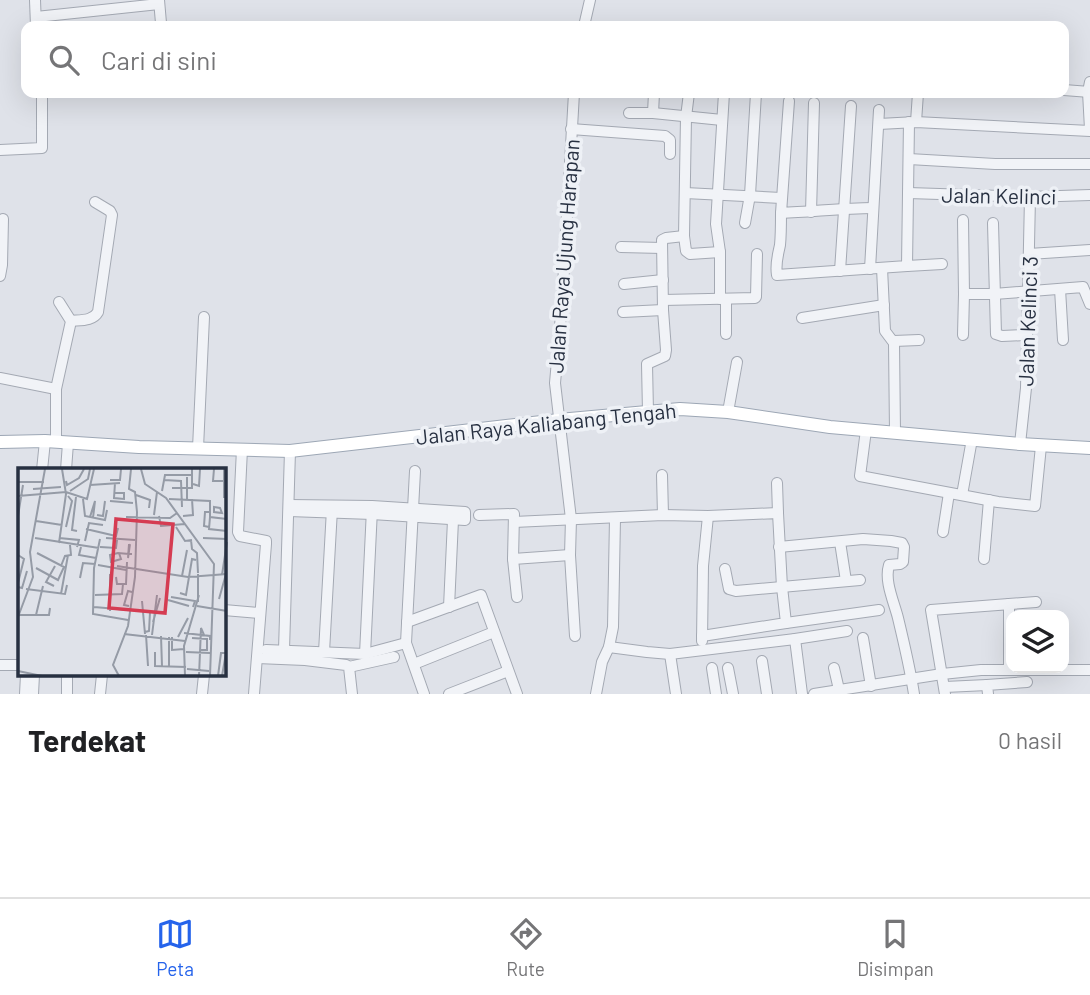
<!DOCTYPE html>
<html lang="id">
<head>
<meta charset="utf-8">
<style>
	:root { --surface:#fff; --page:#f2f2f2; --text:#202124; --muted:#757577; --line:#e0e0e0; --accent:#2563eb }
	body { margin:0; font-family:Barlow,sans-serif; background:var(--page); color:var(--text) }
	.controls { position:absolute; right:21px; bottom:21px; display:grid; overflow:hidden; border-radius:14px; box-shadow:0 7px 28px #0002 }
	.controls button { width:63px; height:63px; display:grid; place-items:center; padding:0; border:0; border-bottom:2px solid var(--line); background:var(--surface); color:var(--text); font:35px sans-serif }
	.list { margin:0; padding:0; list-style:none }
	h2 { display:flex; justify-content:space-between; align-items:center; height:91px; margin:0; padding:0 28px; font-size:30px }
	h2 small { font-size:23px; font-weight:400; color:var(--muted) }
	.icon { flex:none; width:38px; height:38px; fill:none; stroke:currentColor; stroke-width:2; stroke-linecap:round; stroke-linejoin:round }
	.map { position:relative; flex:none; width:1090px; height:694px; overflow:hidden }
	.search { position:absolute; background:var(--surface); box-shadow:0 7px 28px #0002; left:21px; right:21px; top:21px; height:77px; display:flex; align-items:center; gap:18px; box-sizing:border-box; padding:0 24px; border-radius:14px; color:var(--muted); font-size:26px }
	.sheet { height:203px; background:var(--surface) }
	nav { display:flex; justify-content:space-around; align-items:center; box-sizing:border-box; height:98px; border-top:2px solid var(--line); background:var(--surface); font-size:19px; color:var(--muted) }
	nav a { display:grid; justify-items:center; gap:4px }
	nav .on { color:var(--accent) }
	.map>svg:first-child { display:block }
</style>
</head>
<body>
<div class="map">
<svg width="1090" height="694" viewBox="0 0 1090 694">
	<rect width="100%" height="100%" fill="#dfe2e9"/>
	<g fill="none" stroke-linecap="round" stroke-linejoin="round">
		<g stroke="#a4a9b3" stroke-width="12">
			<g id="minor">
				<path d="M35,0L36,26"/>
				<path d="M159,0L161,23"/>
				<path d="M36,17L159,4"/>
				<path d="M584,26L590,0"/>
				<path d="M1090,82L1088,92L1090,129"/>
				<path d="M1064,90L1090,92"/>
				<path d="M574,93L562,303L555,383L571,519L570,555L575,636"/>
				<path d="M689,93L686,117L684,236L686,251L690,254L720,252"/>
				<path d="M789,101L781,213C812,212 842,208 873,208"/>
				<path d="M629,113H653L722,120"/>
				<path d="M653,113L654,93"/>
				<path d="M916,122L918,93"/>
				<path d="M879,124L916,122L1090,131"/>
				<path d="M571,129L665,136L670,140V154"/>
				<path d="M0,150L42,148V93"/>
				<path d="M909,159L995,164H1090"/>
				<path d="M685,193L781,198"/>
				<path d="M908,193L1030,197L1090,195"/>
				<path d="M811,212L814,103"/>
				<path d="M781,213C781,223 781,235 780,245C778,255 775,264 777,275L907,266L909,122"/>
				<path d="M963,220L964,294L963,335"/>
				<path d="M745,223L750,195L756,93"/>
				<path d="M993,223L996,334L1002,336L1026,335"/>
				<path d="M621,247L662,248"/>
				<path d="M1029,254L1090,250"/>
				<path d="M907,266L942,264"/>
				<path d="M882,268L885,331L894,343L895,432"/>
				<path d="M870,269L879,110"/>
				<path d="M840,271L851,106"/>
				<path d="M0,276L2,265L3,219"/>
				<path d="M624,284L663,280"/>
				<path d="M1060,289L1063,340"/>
				<path d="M964,294H994L1083,287L1090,304"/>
				<path d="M720,299V252L716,224L724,93"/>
				<path d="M726,299V334"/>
				<path d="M663,300L755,298L756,297L757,254"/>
				<path d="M623,312L663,310"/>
				<path d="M802,318L884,305"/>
				<path d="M71,321C81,320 93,321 98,312L112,215L110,211L95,202"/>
				<path d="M894,341L919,340"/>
				<path d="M0,378L56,389"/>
				<path d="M648,412L647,364L665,356L666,350L663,310L662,240L666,238L684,236"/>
				<path d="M728,412L737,362"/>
				<path d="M866,430L860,476L998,502L1035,506L1041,446"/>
				<path d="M56,442V389L71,321L59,302"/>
				<path d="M1020,444L1026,388L1030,197"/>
				<path d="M198,448L204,317"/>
				<path d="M242,449L238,532L240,536L266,541V544L254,694"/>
				<path d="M42,470L45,441"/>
				<path d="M66,470L68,443"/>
				<path d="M415,471L406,643L424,694"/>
				<path d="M662,475L663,515"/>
				<path d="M777,483L778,513"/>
				<path d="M962,495L972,439"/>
				<path d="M289,511L372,514L465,520V512L372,506L289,505"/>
				<path d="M479,515L514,514L513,559L517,597"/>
				<path d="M514,522L663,515L708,516L778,513L782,587L786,623L702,636"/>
				<path d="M943,532L949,493"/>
				<path d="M840,542L846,581"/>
				<path d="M779,547L863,539L891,541L902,543L904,547L903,562L900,564L889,565C884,581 894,602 898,618C904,643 910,668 914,694"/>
				<path d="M513,559L570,555"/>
				<path d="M984,559L989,500"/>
				<path d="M725,569L729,589L736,591L860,580"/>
				<path d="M1009,604V669"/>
				<path d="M449,607L453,520"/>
				<path d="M224,610L260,613"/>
				<path d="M407,622L481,595L517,694"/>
				<path d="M786,623L879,610"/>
				<path d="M863,638L871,686"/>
				<path d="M795,639L802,694"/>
				<path d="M702,641L703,566L708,516"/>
				<path d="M609,647L647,652L670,654L795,639L847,631"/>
				<path d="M266,650L365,654L406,643"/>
				<path d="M284,650L290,451"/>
				<path d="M324,652L332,509"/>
				<path d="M365,654L372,509"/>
				<path d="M670,654L676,694"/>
				<path d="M257,658L305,660L346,665L349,667L352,694"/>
				<path d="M762,661L767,694"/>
				<path d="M414,664L494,632"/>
				<path d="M0,665H19"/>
				<path d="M349,667L394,657"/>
				<path d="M712,668L716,694"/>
				<path d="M728,668L733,694"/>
				<path d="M834,668L840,694"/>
				<path d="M945,687L987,685"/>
				<path d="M25,694L26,675"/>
				<path d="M33,694L34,675"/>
				<path d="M67,694V675"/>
				<path d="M100,694L102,675"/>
				<path d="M202,694L204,675"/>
				<path d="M449,694L508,671"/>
				<path d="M596,694L602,662L609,647L613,627L615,518"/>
				<path d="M814,694L942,674L981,670H1090"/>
				<path d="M945,694L931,610L1036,602"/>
				<path d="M988,694L987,685L1027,682"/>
			</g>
		</g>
		<g stroke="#9da7b5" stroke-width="14">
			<path id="major" d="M0,442L45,441L139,447L290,451L559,420L680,409L728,412L830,427L1020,444L1090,448"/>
		</g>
		<use href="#minor" stroke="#f1f3f7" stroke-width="10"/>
		<use href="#major" stroke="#fff" stroke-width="12"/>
	</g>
	<g text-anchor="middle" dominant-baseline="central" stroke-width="7" stroke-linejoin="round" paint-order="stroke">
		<g font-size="21" fill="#273041" stroke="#eef1f6">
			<text transform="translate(999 195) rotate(1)">Jalan Kelinci</text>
			<text transform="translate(563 256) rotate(-86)">Jalan Raya Ujung Harapan</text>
			<text transform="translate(1027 321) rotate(-88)">Jalan Kelinci 3</text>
			<text transform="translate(546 423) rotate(-6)">Jalan Raya Kaliabang Tengah</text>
		</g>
	</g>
	<g transform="translate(18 468)">
		<rect width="208" height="208" fill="#dfe2e9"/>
		<path fill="none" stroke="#959ba6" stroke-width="2" d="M123,1L127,16L148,30L196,96L192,208M196,1L195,13H206M206,1V30M169,9V31M92,12H102L103,1M146,12L163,13L164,39M48,13L49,17L61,10L66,1M0,14H26M175,16L181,18L182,1M72,17L102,15M154,20H174V1M15,21L43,19M52,23L70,11L72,1M144,23L147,7H174M97,25H106V31L96,30L97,15M118,27L132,32L131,40M0,28L48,24L69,31L76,1M58,29L54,62L59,63M65,31L67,48L87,52L89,42M151,31L192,33V49L209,51M92,33L115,35M196,39L202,40L204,45L196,44ZM79,47L85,48L87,33M136,47L139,24M0,48L5,17M141,48L143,58L167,56M165,48L175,47L174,31M72,49L77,33L75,50M108,49L152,50L159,45M192,49L191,61L209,63M18,53L44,57M48,59L54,33L50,28M158,59L167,73L174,72M191,59L186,58L187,44H191M68,61L98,68L100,60M17,70L81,80M41,70L61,72L59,79M88,70L117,72M185,70L209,71M82,71L76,100L75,146L110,152M173,72L174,81L179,85L180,105M67,73L71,55L85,57M41,75L48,26L44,1M111,76L110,90L112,76M63,79L61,87L78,90M82,79L98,80L99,72M101,85L103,91L93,94L92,87L100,85L111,86H114M0,87L6,91L0,115M80,97L108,102M43,98L47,88L53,87L52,77M99,98L170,109L209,106M18,100L40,112L46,99L19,85M92,106V143M204,107L209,74M164,108L169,82M98,109L99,116H108L109,94M62,110L65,95L77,96M36,118L28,114L37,98M0,119L4,120L9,103M8,121L47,126L49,117M162,125L168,127L174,91L178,92M43,126L50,87M77,127L104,126L105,116M153,129L177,133L175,139M201,131L208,106M150,132L171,138M124,133L127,166M180,134V106M111,138L106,137L110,123L114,124M179,138L209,143M76,139L111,142M1,147H31L32,140M18,147L25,118M0,149L15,109L12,84L27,1M135,154L142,130M127,164L131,163L132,144M166,165L192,168V172M106,166L167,173M128,167L130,198M134,167L139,127M143,168L144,198M151,169V198M154,169V182L166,181M160,169L170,150M174,170L189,171V182H182M137,184V198L168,199M168,184L192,185M169,201L191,203M0,203L24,208M101,208L95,197L110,158L117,109L119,44L117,24L111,21L113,1M167,208L166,178L181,127M181,208L183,160L186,167M200,208L203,185H209M204,208L208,185"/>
		<path fill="#d53c52" fill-opacity="0.15" stroke="#d53c52" stroke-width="3.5" d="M98,51L155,56L147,145L91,140Z"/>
		<rect width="208" height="208" fill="none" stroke="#273041" stroke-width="3.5"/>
	</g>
</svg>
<div class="controls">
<button><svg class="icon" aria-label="layers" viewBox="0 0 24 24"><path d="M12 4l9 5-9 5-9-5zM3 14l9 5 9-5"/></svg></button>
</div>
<div class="search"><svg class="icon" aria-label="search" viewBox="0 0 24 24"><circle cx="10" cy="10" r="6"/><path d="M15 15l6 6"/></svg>Cari di sini</div>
</div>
<section class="sheet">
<h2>Terdekat<small>0 hasil</small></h2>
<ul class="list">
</ul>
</section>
<nav>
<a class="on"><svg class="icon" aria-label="map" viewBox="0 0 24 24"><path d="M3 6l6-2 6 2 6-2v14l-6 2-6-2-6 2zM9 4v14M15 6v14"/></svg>Peta</a>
<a><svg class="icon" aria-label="directions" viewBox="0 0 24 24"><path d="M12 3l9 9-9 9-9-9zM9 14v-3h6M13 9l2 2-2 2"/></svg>Rute</a>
<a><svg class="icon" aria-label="saved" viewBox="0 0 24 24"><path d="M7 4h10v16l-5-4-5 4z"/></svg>Disimpan</a>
</nav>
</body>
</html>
